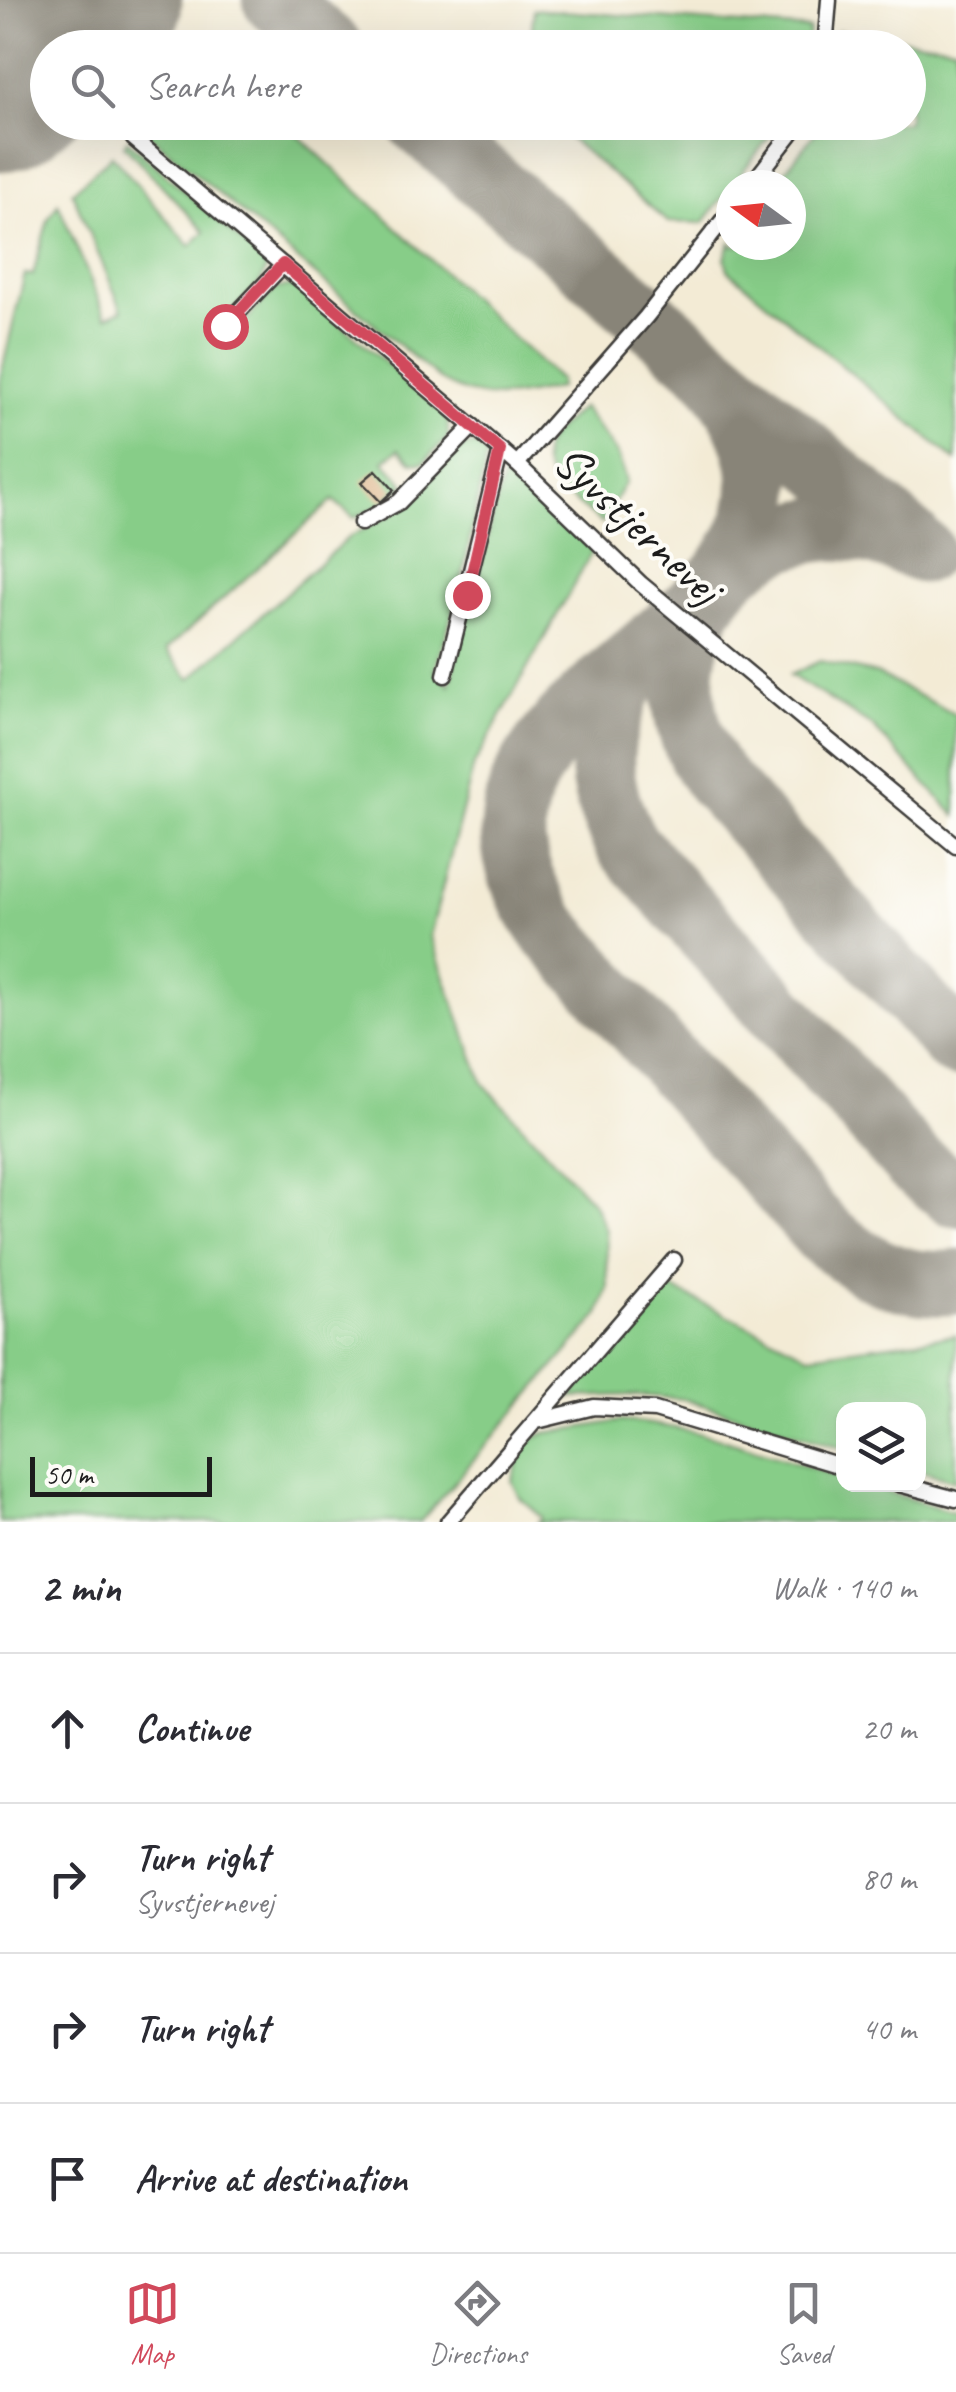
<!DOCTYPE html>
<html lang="en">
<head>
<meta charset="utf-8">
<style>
	:root { --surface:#fff; --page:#f7f7f7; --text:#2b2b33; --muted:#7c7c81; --line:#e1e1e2; --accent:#d1495b }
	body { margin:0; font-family:Caveat,sans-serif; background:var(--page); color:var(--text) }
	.controls { position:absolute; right:30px; bottom:30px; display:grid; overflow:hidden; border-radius:20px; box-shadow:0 10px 40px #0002 }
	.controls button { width:90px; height:90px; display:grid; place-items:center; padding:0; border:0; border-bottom:2px solid var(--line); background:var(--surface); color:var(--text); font:50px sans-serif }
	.compass { position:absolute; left:716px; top:170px; width:90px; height:90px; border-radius:50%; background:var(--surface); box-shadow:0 10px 40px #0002; rotate:285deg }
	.scale { position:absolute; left:30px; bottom:25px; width:182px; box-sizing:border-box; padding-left:10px; border:5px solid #1c1c1c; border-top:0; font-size:28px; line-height:35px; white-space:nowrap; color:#1c1c1c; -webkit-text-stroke:8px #fdfcf7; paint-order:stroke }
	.stop { position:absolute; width:30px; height:30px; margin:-22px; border:8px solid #d1495b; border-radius:50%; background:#fff }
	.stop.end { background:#d1495b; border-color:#fff; box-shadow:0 2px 10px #0008 }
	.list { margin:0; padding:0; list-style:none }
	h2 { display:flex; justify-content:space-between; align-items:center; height:130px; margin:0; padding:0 40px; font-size:42px }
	h2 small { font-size:32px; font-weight:400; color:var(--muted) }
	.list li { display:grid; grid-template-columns:65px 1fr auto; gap:30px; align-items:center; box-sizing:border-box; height:150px; padding:0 40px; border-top:2px solid var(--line) }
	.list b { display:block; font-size:38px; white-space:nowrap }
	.list p { margin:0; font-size:32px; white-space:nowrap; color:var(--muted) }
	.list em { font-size:32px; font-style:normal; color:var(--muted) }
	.icon { flex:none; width:55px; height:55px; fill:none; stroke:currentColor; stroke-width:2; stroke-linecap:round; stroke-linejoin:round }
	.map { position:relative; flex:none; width:956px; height:1522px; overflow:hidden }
	.search { position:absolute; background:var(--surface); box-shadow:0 10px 40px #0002; left:30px; right:30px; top:30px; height:110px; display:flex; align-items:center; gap:25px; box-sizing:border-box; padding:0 35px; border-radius:55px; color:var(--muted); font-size:38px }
	.sheet { height:730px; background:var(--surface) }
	nav { display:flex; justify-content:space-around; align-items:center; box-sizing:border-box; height:140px; border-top:2px solid var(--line); background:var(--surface); font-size:28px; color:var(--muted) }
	nav a { display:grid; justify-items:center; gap:5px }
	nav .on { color:var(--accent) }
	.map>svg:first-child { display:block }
</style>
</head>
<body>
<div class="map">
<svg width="956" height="1522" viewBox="0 0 956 1522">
	<rect width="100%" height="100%" fill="#fdfcf7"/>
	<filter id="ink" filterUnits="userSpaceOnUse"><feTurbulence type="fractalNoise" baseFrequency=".01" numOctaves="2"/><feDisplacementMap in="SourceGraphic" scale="20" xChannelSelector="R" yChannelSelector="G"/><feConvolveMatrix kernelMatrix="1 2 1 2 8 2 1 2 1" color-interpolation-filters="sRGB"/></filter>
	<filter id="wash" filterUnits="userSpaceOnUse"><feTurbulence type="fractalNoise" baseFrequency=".0048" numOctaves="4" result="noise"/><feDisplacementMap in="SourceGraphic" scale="40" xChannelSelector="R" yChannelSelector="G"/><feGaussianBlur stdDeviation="2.25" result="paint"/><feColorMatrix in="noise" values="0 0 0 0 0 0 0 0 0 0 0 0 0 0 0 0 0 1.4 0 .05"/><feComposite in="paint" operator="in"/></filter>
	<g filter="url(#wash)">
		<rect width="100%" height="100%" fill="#f3ebd5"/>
		<g fill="#87cd88" stroke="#527452" stroke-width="2.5">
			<path d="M534,9L809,29L807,47H530Z"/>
			<path d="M838,31L956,46V461L728,270L725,258L731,241V245H791V185H774L823,123L908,122V48L836,47Z"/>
			<path d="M147,122L285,123L559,380V388C515,397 485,405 443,382L141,128Z"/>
			<path d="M551,123H780L703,223L668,222Z"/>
			<path d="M127,140L267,264C264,289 238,302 221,321L233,334L276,288L295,286L448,415V438L423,463L412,462L399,449L384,461L405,484L382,505L354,518L333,500L166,650L190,679L349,537L392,514L462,447L475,444L487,454L461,584L435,671L450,685L506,465L593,550L474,765L430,936L483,1083L594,1204L606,1230L608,1288L599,1315L420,1522H0V378L25,274L33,275L48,219L58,203L106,317L122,310L72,192L112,155L190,246L205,232L124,145Z"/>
			<path d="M582,407L618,455L626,481L602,523C580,504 526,475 548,440C556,428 572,417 582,407Z"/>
			<path d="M820,661L877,674L956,715V816L872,726L790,675Z"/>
			<path d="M669,1287L809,1355L956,1335V1481L919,1470L918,1410H844L843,1448L683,1399L635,1395L570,1397Z"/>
			<path d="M621,1421C696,1425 771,1455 843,1478L844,1484L865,1485L956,1513V1522H538L542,1517L521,1499L512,1481L526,1441L545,1433Z"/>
		</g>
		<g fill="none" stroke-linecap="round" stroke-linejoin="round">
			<g stroke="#888478" stroke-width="65">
				<path d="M275,0L331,48"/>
				<path d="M0,11L3,0"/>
				<path d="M0,90L2,87"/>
				<path d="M419,122L911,541"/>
				<path d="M716,376C916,632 366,679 552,932L823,1233C864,1267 900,1289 956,1282"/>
				<path d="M922,551C891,537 860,526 825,529C700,539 643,679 714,777L956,1045"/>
				<path d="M631,667C595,733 591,780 628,846L915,1164L956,1195"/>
			</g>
			<path stroke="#888478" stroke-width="165" d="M0,89L100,0"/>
		</g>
		<g id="blocks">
			<path fill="#daae80" d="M376,470L394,490L381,502L362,482Z"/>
		</g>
	</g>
	<g filter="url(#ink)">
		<use href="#blocks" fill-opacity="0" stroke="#3c3b38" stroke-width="2.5"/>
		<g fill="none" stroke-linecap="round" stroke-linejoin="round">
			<g stroke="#3c3b38" stroke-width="19">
				<g id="lane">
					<path d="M825,48L829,0"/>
					<path d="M133,138L517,464L641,584L956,846"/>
					<path d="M751,185L800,122"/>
					<path d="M225,326L283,265"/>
					<path d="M517,464L646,317L731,210"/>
					<path d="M361,523L399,502L473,426"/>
					<path d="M445,675L501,450"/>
					<path d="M537,1421L594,1407L655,1410L844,1467"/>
					<path d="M899,1484L956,1499"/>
					<path d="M448,1522L674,1260"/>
				</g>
			</g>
			<use href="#lane" stroke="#fff" stroke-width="14"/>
		</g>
	</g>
	<g fill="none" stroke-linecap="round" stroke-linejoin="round" filter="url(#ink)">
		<path stroke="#d1495b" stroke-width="12" d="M225,326L283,264L500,450L467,595"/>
	</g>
	<g text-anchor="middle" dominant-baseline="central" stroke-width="8" stroke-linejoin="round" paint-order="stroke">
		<g font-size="48" fill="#1c1c1c" stroke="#fdfcf7">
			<text transform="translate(638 524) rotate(43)">Syvstjernevej</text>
		</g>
	</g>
</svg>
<div class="controls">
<button><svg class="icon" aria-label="layers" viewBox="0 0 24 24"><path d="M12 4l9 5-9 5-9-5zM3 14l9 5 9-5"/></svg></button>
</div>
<svg class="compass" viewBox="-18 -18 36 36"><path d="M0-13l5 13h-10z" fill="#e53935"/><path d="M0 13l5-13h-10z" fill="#7c7c81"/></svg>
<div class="scale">50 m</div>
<div class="stop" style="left:225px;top:326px"></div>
<div class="stop end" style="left:467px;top:595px"></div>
<div class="search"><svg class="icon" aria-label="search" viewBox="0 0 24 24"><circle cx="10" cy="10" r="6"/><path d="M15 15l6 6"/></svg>Search here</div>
</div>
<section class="sheet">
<h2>2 min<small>Walk · 140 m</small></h2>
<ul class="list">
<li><svg class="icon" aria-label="ahead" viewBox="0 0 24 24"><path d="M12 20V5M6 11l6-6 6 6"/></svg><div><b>Continue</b></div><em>20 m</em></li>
<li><svg class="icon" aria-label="right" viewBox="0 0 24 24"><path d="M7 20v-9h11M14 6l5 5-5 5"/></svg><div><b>Turn right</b><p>Syvstjernevej</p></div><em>80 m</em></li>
<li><svg class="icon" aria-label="right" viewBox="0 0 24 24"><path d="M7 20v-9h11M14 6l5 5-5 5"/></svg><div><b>Turn right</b></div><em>40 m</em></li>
<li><svg class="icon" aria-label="arrive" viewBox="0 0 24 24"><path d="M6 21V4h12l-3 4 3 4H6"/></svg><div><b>Arrive at destination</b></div></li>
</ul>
</section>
<nav>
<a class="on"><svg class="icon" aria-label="map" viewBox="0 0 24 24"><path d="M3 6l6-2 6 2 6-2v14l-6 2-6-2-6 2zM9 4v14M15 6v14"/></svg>Map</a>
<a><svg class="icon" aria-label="directions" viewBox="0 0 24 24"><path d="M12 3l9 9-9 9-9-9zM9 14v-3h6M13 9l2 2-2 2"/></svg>Directions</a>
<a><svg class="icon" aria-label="saved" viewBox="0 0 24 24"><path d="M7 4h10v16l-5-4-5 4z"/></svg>Saved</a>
</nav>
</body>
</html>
